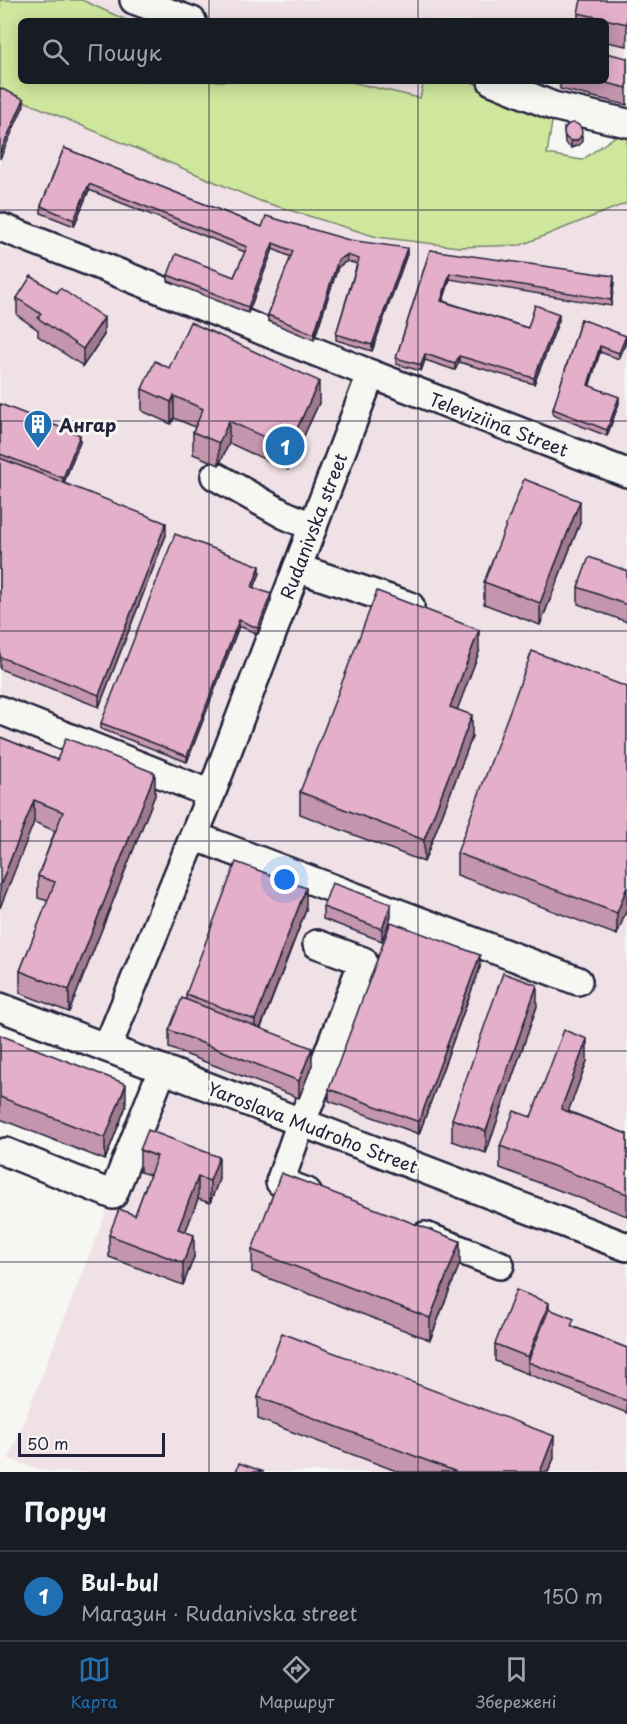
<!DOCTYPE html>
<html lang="uk">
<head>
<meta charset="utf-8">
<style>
	:root { --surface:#171b24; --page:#20242c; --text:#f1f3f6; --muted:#9ea1a6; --line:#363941; --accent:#1f6fb2 }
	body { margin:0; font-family:"Playpen Sans",sans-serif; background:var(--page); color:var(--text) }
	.scale { position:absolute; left:18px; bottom:15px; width:147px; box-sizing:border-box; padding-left:6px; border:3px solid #22223b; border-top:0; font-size:16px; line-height:21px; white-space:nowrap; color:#22223b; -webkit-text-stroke:4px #f6f6f2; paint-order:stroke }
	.you { position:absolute; left:285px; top:880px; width:21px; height:21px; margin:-15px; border:4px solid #fff; border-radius:50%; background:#1a73e8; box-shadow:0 0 0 9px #1a73e833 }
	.badge { display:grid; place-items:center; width:39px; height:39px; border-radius:50%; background:var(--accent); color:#fff; font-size:20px; font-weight:700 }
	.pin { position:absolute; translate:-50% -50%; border:3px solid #fff; box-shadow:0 2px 6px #0006 }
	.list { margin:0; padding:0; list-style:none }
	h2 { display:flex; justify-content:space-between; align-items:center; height:78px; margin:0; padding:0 24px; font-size:26px }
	h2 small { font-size:20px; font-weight:400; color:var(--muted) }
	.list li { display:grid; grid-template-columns:39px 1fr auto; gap:18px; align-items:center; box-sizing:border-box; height:90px; padding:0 24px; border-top:2px solid var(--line) }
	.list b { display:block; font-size:22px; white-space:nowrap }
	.list p { margin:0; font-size:20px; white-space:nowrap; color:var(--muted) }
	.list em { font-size:20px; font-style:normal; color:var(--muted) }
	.icon { flex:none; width:33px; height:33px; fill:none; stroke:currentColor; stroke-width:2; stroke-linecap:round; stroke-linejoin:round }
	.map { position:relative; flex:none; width:627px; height:1472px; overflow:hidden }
	.search { position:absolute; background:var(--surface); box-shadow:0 3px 15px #0003; left:18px; right:18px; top:18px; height:66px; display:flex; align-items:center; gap:15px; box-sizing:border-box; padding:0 21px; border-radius:9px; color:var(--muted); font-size:22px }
	.sheet { height:168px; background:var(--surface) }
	nav { display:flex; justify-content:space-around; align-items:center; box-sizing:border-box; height:84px; border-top:2px solid var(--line); background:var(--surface); font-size:16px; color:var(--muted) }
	nav a { display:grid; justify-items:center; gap:3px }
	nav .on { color:var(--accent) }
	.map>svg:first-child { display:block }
</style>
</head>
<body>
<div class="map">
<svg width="627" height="1472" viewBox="0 0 627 1472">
	<rect width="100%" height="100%" fill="#f6f6f2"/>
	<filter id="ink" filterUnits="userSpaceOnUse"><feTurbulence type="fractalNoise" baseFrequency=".0167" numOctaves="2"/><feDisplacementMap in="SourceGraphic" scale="12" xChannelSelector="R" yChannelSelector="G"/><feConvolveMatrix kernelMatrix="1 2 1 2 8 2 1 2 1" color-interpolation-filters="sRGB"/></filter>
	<g filter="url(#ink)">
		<g fill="#f0e1e6">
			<path d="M82,0H627V114L554,96L558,81H606V21H128Z"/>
			<path d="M347,81H424L420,98Z"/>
			<path d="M0,91L260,201L377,237L521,245L627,203V465L0,220Z"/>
			<path d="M0,247L103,274L627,481V1472H48L9,1459L162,1070L0,1007Z"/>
		</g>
		<path fill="#cee79d" stroke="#78846c" stroke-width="1.5" d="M0,0H82L128,21H21V81H347L420,98L424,81H469L553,116L547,154L582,160L620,133L627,134V203L521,245L459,247L377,237L260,201L0,91Z"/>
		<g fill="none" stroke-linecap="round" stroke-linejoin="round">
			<g stroke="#22223b" stroke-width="32">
				<g id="minor">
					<path d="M134,0L192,21"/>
					<path d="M492,81L553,106L627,123"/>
					<path d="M0,227L106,268L371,374L211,794L107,1048"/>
					<path d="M371,374L627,473"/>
					<path d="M215,476L283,514L313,527"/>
					<path d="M297,568L410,606"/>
					<path d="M0,710L211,794"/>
					<path d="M194,836L578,981"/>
					<path d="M0,1007L627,1247"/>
					<path d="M6,1152L113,1195L162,1070"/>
					<path d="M307,1192L280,1182L301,1122L309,1104L363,961L317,944"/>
					<path d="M425,1236L500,1265"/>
				</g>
			</g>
			<use href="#minor" stroke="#f6f6f2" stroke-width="27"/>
		</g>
		<g fill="#c396ad" stroke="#22223b" stroke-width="1.5">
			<path d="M627,0V46L606,42V21H578V13Z"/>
			<path d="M627,58V105L560,89V81H606Z"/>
			<path d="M564,128L582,142L579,145L571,148L565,143Z"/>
			<path d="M64,148L262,227L349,240L407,254L372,351L336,340V334L357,264L347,261L338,267L314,340L268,321V315L291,257L273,249L248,313L168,281V275L234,277L245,252L89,190L74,226L41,213V206Z"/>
			<path d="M430,250L614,282L611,306L450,279L443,301L528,328L559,320L534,384L459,362L455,370L425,360L421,371L396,364V358Z"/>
			<path d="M17,298L104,335L83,366L38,336V330L17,315Z"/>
			<path d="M581,319L626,342L619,359L600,352L589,386L619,403L607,436L553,415V409Z"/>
			<path d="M169,368L319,403L288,470L229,443L219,465L193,454V432L195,427L174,418L171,424L142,411V389Z"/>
			<path d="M0,404L80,441L64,483L166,535L99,707L0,669Z"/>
			<path d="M580,523L540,625L484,604V582Z"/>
			<path d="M627,571V622L578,604V587Z"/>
			<path d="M260,573L254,588L271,600L258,634L239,626L187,762L101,729V723Z"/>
			<path d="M479,652L457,709L472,737L424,862L300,814V792Z"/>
			<path d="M627,687L617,935L457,875V853Z"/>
			<path d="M0,737L57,760L155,795L69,1012L20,993V971L48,901L38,898V876L55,831L34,822Z"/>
			<path d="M323,907L391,916L382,941L323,919Z"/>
			<path d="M306,910L261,1028L312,1065L299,1098L169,1048V1030L186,999V994Z"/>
			<path d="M480,967L419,1134L329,1101V1089Z"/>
			<path d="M537,1006L486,1153L452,1141V1119Z"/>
			<path d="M0,1035L126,1106L105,1160L0,1119Z"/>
			<path d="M587,1061L568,1111L627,1134V1216L500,1168V1146Z"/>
			<path d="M140,1150L219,1179L210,1203L198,1199L185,1232L194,1257L183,1285L109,1257V1235L135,1215L150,1175L140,1172Z"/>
			<path d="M252,1250L460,1263L430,1340L252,1272Z"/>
			<path d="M549,1309L574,1327L627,1348V1413L495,1361V1344Z"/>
			<path d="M258,1397L554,1458L548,1472H399L258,1419Z"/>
		</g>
		<g fill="#9f7a8d" stroke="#22223b" stroke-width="1.5">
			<path d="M24,99V105L0,159V153Z"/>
			<path d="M582,136V142L579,145L571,148V142Z"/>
			<path d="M89,184V190L74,226V220Z"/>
			<path d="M273,243V249L248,313V307Z"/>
			<path d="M407,248V254L372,351V345Z"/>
			<path d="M347,255V261L338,267L314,340V334L338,260Z"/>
			<path d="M450,273V279L441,307V301Z"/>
			<path d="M614,276V282L611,306V300Z"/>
			<path d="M559,314V320L534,384V378Z"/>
			<path d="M104,318V335L83,366V349Z"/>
			<path d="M626,336V342L619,359V353Z"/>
			<path d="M600,346V352L588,391V385Z"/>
			<path d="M425,354V360L421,371V365Z"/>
			<path d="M459,356V362L455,370V364Z"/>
			<path d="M319,381V403L288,470V448Z"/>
			<path d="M174,396V418L171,424V402Z"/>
			<path d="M619,397V403L607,436V430Z"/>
			<path d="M229,421V443L219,465V443Z"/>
			<path d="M80,435V441L63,484V478Z"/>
			<path d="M580,501V523L540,625V603Z"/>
			<path d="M166,523V535L99,707V695Z"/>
			<path d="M260,566V573L252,593V587Z"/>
			<path d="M271,594V600L258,634V628Z"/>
			<path d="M239,620V626L187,762V756Z"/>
			<path d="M479,630V652L450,729V707Z"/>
			<path d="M472,715V737L424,862V840Z"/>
			<path d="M155,773V795L69,1012V990Z"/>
			<path d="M34,800V822L0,908V886Z"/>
			<path d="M627,887V909L617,935V913Z"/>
			<path d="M306,888V910L255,1042V1020Z"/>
			<path d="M391,904V916L382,941V929Z"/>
			<path d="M480,955V967L419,1134V1122Z"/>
			<path d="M537,985V1006L486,1153V1131Z"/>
			<path d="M587,1039V1061L561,1131V1109Z"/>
			<path d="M312,1048V1065L299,1098V1081Z"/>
			<path d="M126,1084V1106L105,1160V1138Z"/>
			<path d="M219,1157V1179L210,1203V1181Z"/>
			<path d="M198,1177V1199L178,1251V1229Z"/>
			<path d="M194,1235V1257L183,1285V1263Z"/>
			<path d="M460,1241V1263L430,1340V1318Z"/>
			<path d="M549,1303V1321L528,1362V1374V1357Z"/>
			<path d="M554,1436V1458L548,1472H540Z"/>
		</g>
		<g fill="#e3afc9" stroke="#22223b" stroke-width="1.5">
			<path d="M581,0H627V24L578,13Z"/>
			<path d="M606,53L627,58V88L598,81H606Z"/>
			<path d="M0,88L24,99L0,153Z"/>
			<circle cx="573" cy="132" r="9"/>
			<path d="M64,148L262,227L266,216L349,240L407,248L372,345L336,334L359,259L347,255L338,260L314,334L268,315L293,251L273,243L248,307L168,275L176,254L234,277L247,247L89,184L74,220L41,206Z"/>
			<path d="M430,250L614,276L611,300L450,273L441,301L528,328L535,305L559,314L534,378L459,356L455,364L425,354L421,365L396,358Z"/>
			<path d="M31,276L57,293L60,288L104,318L83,349L38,318L41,314L17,298Z"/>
			<path d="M581,319L626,336L619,353L600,346L588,385L619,397L607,430L553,409Z"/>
			<path d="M190,322L319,381L288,448L229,421L219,443L193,432L203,409L174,396L171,402L142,389L155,361L169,368Z"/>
			<path d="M0,404L80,435L63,478L0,454Z"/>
			<path d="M0,458L166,523L99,695L0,657Z"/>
			<path d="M524,479L580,501L540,603L484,582Z"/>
			<path d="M175,534L260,566L252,587L271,594L258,628L239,620L187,756L101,723Z"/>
			<path d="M589,557L627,571V605L578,587Z"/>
			<path d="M377,591L479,630L450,707L472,715L424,840L300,792Z"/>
			<path d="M532,651L627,687V887L617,913L457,853Z"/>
			<path d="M0,737L57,760L66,738L155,773L69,990L20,971L55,882L38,876L63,812L34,800L0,886Z"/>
			<path d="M236,862L306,888L255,1020L186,994Z"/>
			<path d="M332,883L391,904L382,929L323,907Z"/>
			<path d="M391,922L480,955L419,1122L329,1089Z"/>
			<path d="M503,973L537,985L486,1131L452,1119Z"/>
			<path d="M182,998L312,1048L299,1081L169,1030Z"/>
			<path d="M564,1030L587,1039L561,1109L627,1134V1194L500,1146L514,1111L531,1117Z"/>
			<path d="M0,1035L126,1084L105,1138L0,1097Z"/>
			<path d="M148,1130L219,1157L210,1181L198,1177L178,1229L194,1235L183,1263L109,1235L119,1209L135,1215L157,1156L140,1150Z"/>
			<path d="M281,1173L460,1241L430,1318L252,1250Z"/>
			<path d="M516,1290L549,1303L528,1357L495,1344Z"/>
			<path d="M549,1309L574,1319L571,1326L627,1348V1401L528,1362Z"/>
			<path d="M282,1333L554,1436L540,1472H457L258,1397Z"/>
			<path d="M239,1463L264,1472H236Z"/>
		</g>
	</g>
	<path fill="none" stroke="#22223b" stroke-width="1.5" stroke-opacity="0.55" d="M209,0V21M418,0V21M209,81V1472M418,81V1472M0,210H627M0,421H627M0,631H627M0,841H627M0,1051H627M0,1262H627"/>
	<defs>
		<g id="building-pin" transform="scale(1.5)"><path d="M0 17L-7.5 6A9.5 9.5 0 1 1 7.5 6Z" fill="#1f6fb2" stroke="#f6f6f2"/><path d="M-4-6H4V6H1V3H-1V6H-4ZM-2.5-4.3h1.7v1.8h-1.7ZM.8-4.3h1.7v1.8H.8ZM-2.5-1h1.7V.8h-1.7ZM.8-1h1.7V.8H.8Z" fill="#fff"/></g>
	</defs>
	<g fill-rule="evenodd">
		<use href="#building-pin" x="38" y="424"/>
	</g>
	<g text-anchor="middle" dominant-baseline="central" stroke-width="6" stroke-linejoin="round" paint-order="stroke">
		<g font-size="18" font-weight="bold" fill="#22223b" stroke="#f6f6f2" text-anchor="start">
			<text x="59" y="424">Ангар</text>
		</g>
		<g font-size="18" fill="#22223b" stroke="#f6f6f2">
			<text transform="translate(499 424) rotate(21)">Televiziina Street</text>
			<text transform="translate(313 526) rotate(-69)">Rudanivska street</text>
			<text transform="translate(313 1127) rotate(21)">Yaroslava Mudroho Street</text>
		</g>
	</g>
</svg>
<div class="scale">50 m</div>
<div class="you"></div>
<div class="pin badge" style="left:285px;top:446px">1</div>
<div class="search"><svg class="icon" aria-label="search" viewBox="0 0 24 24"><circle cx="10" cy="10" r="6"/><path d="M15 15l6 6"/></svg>Пошук</div>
</div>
<section class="sheet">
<h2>Поруч<small></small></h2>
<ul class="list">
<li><span class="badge">1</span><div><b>Bul-bul</b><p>Магазин · Rudanivska street</p></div><em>150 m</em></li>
</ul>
</section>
<nav>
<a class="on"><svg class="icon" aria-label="map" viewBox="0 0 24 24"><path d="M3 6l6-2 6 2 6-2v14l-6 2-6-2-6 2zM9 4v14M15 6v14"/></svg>Карта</a>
<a><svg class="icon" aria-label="directions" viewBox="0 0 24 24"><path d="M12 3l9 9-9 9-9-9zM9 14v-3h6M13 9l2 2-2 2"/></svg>Маршрут</a>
<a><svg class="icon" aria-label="saved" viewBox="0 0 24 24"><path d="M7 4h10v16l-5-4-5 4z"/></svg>Збережені</a>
</nav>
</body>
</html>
